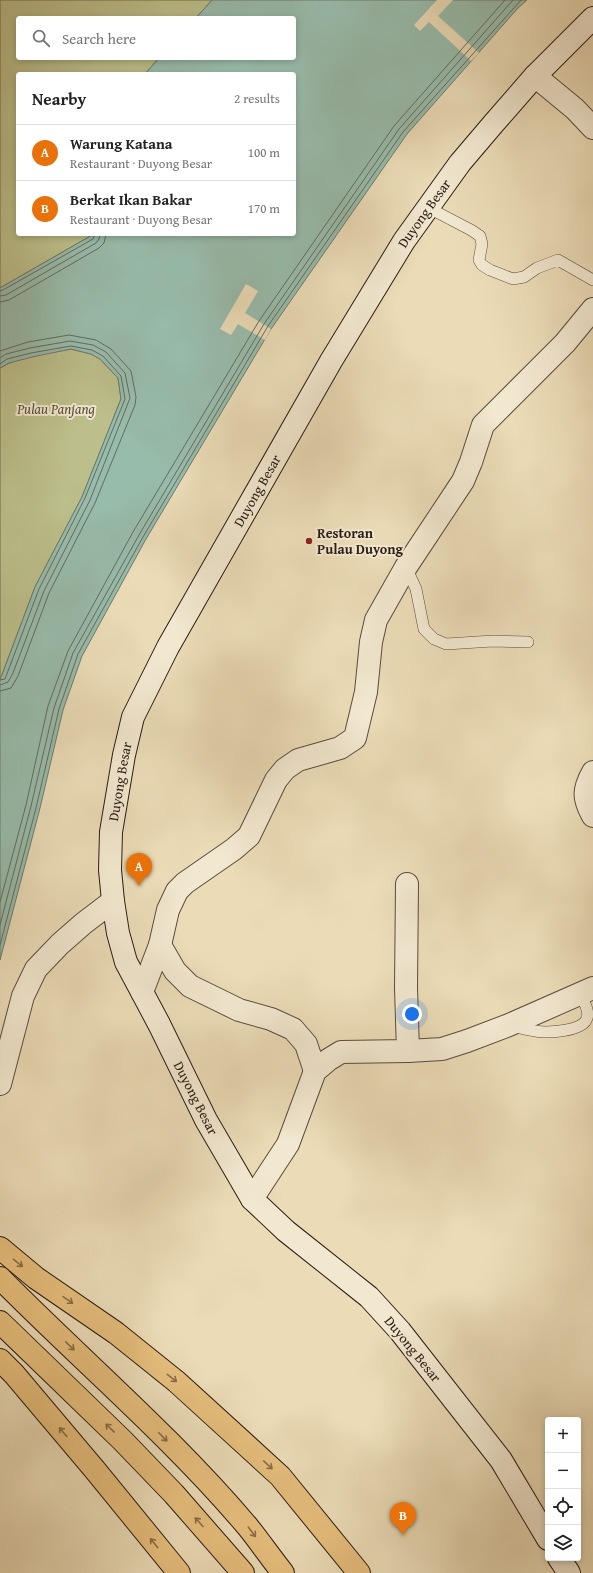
<!DOCTYPE html>
<html lang="en">
<head>
<meta charset="utf-8">
<style>
	:root { --surface:#fff; --page:#f6f6f6; --text:#222; --muted:#767676; --line:#e0e0e0; --accent:#7c3aed }
	body { margin:0; font-family:"Gentium Book Plus",serif; background:var(--page); color:var(--text) }
	.controls { position:absolute; right:12px; bottom:12px; display:grid; overflow:hidden; border-radius:4px; box-shadow:0 2px 6px #0003 }
	.controls button { width:36px; height:36px; display:grid; place-items:center; padding:0; border:0; border-bottom:1px solid var(--line); background:var(--surface); color:var(--text); font:20px sans-serif }
	.you { position:absolute; left:412px; top:1014px; width:14px; height:14px; margin:-10px; border:3px solid #fff; border-radius:50%; background:#1a73e8; box-shadow:0 0 0 6px #1a73e833 }
	.badge { display:grid; place-items:center; width:26px; height:26px; border-radius:50%; background:var(--accent); color:#fff; font-size:13px; font-weight:700 }
	.pin { position:absolute; translate:-50% -33px; filter:drop-shadow(0 1px 2px #0008) }
	.pin::after { content:''; position:absolute; top:21px; width:14px; height:12px; background:inherit; clip-path:polygon(0 0,100% 0,50% 100%) }
	.list { margin:0; padding:0; list-style:none }
	h2 { display:flex; justify-content:space-between; align-items:center; height:52px; margin:0; padding:0 16px; font-size:17px }
	h2 small { font-size:13px; font-weight:400; color:var(--muted) }
	.list li { display:grid; grid-template-columns:26px 1fr auto; gap:12px; align-items:center; box-sizing:border-box; height:56px; padding:0 16px; border-top:1px solid var(--line) }
	.list b { display:block; font-size:15px; white-space:nowrap }
	.list p { margin:0; font-size:13px; white-space:nowrap; color:var(--muted) }
	.list em { font-size:13px; font-style:normal; color:var(--muted) }
	.icon { flex:none; width:22px; height:22px; fill:none; stroke:currentColor; stroke-width:2; stroke-linecap:round; stroke-linejoin:round }
	.map { position:relative; flex:none; width:593px; height:1573px; overflow:hidden }
	.search { position:absolute; background:var(--surface); box-shadow:0 2px 6px #0003; left:16px; top:16px; width:280px; height:44px; display:flex; align-items:center; gap:10px; box-sizing:border-box; padding:0 14px; border-radius:4px; color:var(--muted); font-size:15px }
	.panel { position:absolute; background:var(--surface); box-shadow:0 2px 6px #0003; left:16px; top:72px; width:280px; height:164px; border-radius:4px }
	.map>svg:first-child { display:block }
</style>
</head>
<body>
<div class="map">
<svg width="593" height="1573" viewBox="0 0 593 1573">
	<rect width="100%" height="100%" fill="#ebdcb7"/>
	<filter id="stains"><feTurbulence type="fractalNoise" baseFrequency=".005" numOctaves="4"/><feColorMatrix values="0 0 0 0 .2 0 0 0 0 .09 0 0 0 0 .02 0 0 0 .5 -.17"/></filter>
	<radialGradient id="worn" r=".72"><stop offset=".6" stop-color="#630" stop-opacity="0"/><stop offset="1" stop-color="#630" stop-opacity=".3"/></radialGradient>
	<g fill="#bcbf8b" stroke="#736e50">
		<path d="M0,0H212L196,18H18V58H159L145,74H18V234H94L0,288Z"/>
		<path d="M71,349L91,354L100,359L118,378L121,399L82,497L35,587L0,680V368C21,355 48,354 71,349Z"/>
	</g>
	<path fill="#98bcac" stroke="#6c7c70" d="M212,0H527L518,8L407,134L271,329L146,539L82,656L63,710L40,808L0,960V680L35,587L82,497L121,399L118,378L100,359L91,354L71,349L32,357L9,363L0,368V288L94,234H294V74H145L159,58H294V18H196Z"/>
	<g fill="#ebdcb7">
		<path d="M437,0H453L438,16L479,53L471,61L429,22L420,31L414,25Z"/>
		<path d="M246,284L258,291L245,313L271,329L265,340L238,324L231,335L220,329Z"/>
	</g>
	<g fill="none" stroke-linecap="round" stroke-linejoin="round">
		<g stroke="#616c60" stroke-width="1">
			<path d="M0,291L3,290L93,239L95,234"/>
			<path d="M0,296L6,295L96,243L99,239L100,234"/>
			<path d="M0,302L9,300L99,248L104,243L106,234"/>
			<path d="M0,351L28,342L69,335L96,340L111,349L131,371L136,397L135,405L95,503L49,593L18,676L11,688L0,691"/>
			<path d="M0,358L6,354L30,348L70,341L93,345L106,352L125,373L130,398L90,500L44,591L13,673L8,682L0,685"/>
			<path d="M0,364L7,359L31,353L71,346L92,350L103,356L121,376L125,399L85,498L39,589L8,671L5,679L0,680"/>
			<path d="M0,902L26,805L48,706L68,651L133,532L259,321L394,126L505,0"/>
			<path d="M0,925L31,806L54,708L73,653L139,535L264,324L399,129L513,0"/>
			<path d="M0,945L36,808L59,709L78,654L143,537L268,326L403,132L521,0"/>
		</g>
		<g stroke="#5a4c3e" stroke-width="12">
			<g id="lane">
				<path d="M427,207L471,230L480,236L482,244L479,260L482,265L490,270L513,279L524,277L537,268L558,260L593,280"/>
				<path d="M406,567L416,589L424,629L434,639L446,644L493,641L528,642"/>
				<path d="M513,1026C520,1028 528,1030 535,1031C546,1033 583,1032 587,1018C590,1011 583,1001 581,994"/>
			</g>
		</g>
		<g stroke="#5a4c3e" stroke-width="24">
			<g id="street">
				<path d="M535,76L575,109L593,128"/>
				<path d="M593,772C583,790 583,798 593,816"/>
				<path d="M407,884L406,988L408,1051"/>
				<path d="M160,945L168,910L177,891L185,883L234,849L249,836L276,780L285,769L298,760L340,748L355,738L366,692L371,642L376,620L406,567L463,481L471,462L483,425L565,343L593,309"/>
				<path d="M142,992L160,945L175,971L190,986L239,1010L271,1019L293,1029L306,1044L315,1071"/>
				<path d="M0,1084L23,996L36,969L60,944L84,923L113,901"/>
				<path d="M252,1199L288,1144L315,1071L328,1060L341,1052L408,1051L442,1049L467,1041L509,1025L593,988"/>
			</g>
		</g>
		<g stroke="#2a1c15" stroke-width="24">
			<g id="secondary">
				<path id="s1" d="M548,1539L501,1460L400,1331L369,1297L286,1231L252,1199L206,1120L159,1024L126,962L118,933L113,901L110,870L111,832L124,755L133,717L168,647L331,361L404,241L460,163L494,123L535,76L593,18"/>
				<path d="M559,1558L569,1573"/>
			</g>
		</g>
		<g stroke="#2a1c15" stroke-width="24">
			<g id="highway">
				<path d="M0,1248L36,1278L116,1333L177,1382L280,1476L359,1573"/>
				<path d="M0,1278C82,1361 172,1437 248,1527C260,1542 271,1558 283,1573"/>
				<path d="M0,1322L123,1441L174,1494L243,1573"/>
				<path d="M0,1360L14,1374L95,1470L179,1573"/>
			</g>
		</g>
		<use href="#lane" stroke="#f2e8d0" stroke-width="11"/>
		<use href="#street" stroke="#f2e8d0" stroke-width="22"/>
		<use href="#secondary" stroke="#f2e8d0" stroke-width="22"/>
		<use href="#highway" stroke="#e6be7c" stroke-width="22"/>
	</g>
	<defs><path id="oneway-shaft" d="M-6 0H5M1.5-3L5.5 0L1.5 3" fill="none" stroke-width="1.6" stroke-linecap="round" stroke-linejoin="round"/></defs>
	<g stroke="#886d48">
		<use href="#oneway-shaft" transform="translate(18 1263) rotate(39)"/>
		<use href="#oneway-shaft" transform="translate(68 1300) rotate(35)"/>
		<use href="#oneway-shaft" transform="translate(70 1346) rotate(44)"/>
		<use href="#oneway-shaft" transform="translate(172 1378) rotate(38)"/>
		<use href="#oneway-shaft" transform="translate(110 1428) rotate(-136)"/>
		<use href="#oneway-shaft" transform="translate(63 1432) rotate(-130)"/>
		<use href="#oneway-shaft" transform="translate(163 1437) rotate(46)"/>
		<use href="#oneway-shaft" transform="translate(268 1465) rotate(43)"/>
		<use href="#oneway-shaft" transform="translate(199 1522) rotate(-132)"/>
		<use href="#oneway-shaft" transform="translate(252 1532) rotate(53)"/>
		<use href="#oneway-shaft" transform="translate(154 1543) rotate(-129)"/>
	</g>
	<circle fill="#8f2418" stroke="#f2e8d0" stroke-width="1.5" cx="309" cy="541" r="4"/>
	<g text-anchor="middle" dominant-baseline="central" stroke-width="4" stroke-linejoin="round" paint-order="stroke">
		<g font-size="14" fill="#2a1c15" stroke="#f2e8d0">
			<text stroke="none"><textPath href="#s1" startOffset="1554">Duyong Besar</textPath></text>
			<text stroke="none"><textPath href="#s1" startOffset="1230">Duyong Besar</textPath></text>
			<text stroke="none"><textPath href="#s1" startOffset="906">Duyong Besar</textPath></text>
			<text transform="translate(196 1098) rotate(63)">Duyong Besar</text>
			<text transform="translate(413 1349) rotate(51)">Duyong Besar</text>
		</g>
		<g font-size="14" font-style="italic" fill="#564d38" stroke="#f2e8d0">
			<text x="56" y="409">Pulau Panjang</text>
		</g>
		<g font-size="14" font-weight="bold" fill="#2a1c15" stroke="#f2e8d0" text-anchor="start">
			<text x="317" y="533">Restoran<tspan x="317" dy="16">Pulau Duyong</tspan></text>
		</g>
	</g>
	<rect width="100%" height="100%" filter="url(#stains)"/>
	<rect width="100%" height="100%" fill="url(#worn)"/>
</svg>
<div class="controls">
<button>+</button>
<button>−</button>
<button><svg class="icon" aria-label="locate" viewBox="0 0 24 24"><circle cx="12" cy="12" r="6"/><path d="M12 2v4M12 18v4M2 12h4M18 12h4"/></svg></button>
<button><svg class="icon" aria-label="layers" viewBox="0 0 24 24"><path d="M12 4l9 5-9 5-9-5zM3 14l9 5 9-5"/></svg></button>
</div>
<div class="you"></div>
<div class="pin badge" style="left:139px;top:886px;background:#e8710a">A</div>
<div class="pin badge" style="left:403px;top:1535px;background:#e8710a">B</div>
<div class="search"><svg class="icon" aria-label="search" viewBox="0 0 24 24"><circle cx="10" cy="10" r="6"/><path d="M15 15l6 6"/></svg>Search here</div>
<section class="panel">
<h2>Nearby<small>2 results</small></h2>
<ul class="list">
<li><span class="badge" style="background:#e8710a">A</span><div><b>Warung Katana</b><p>Restaurant · Duyong Besar</p></div><em>100 m</em></li>
<li><span class="badge" style="background:#e8710a">B</span><div><b>Berkat Ikan Bakar</b><p>Restaurant · Duyong Besar</p></div><em>170 m</em></li>
</ul>
</section>
</div>
</body>
</html>
